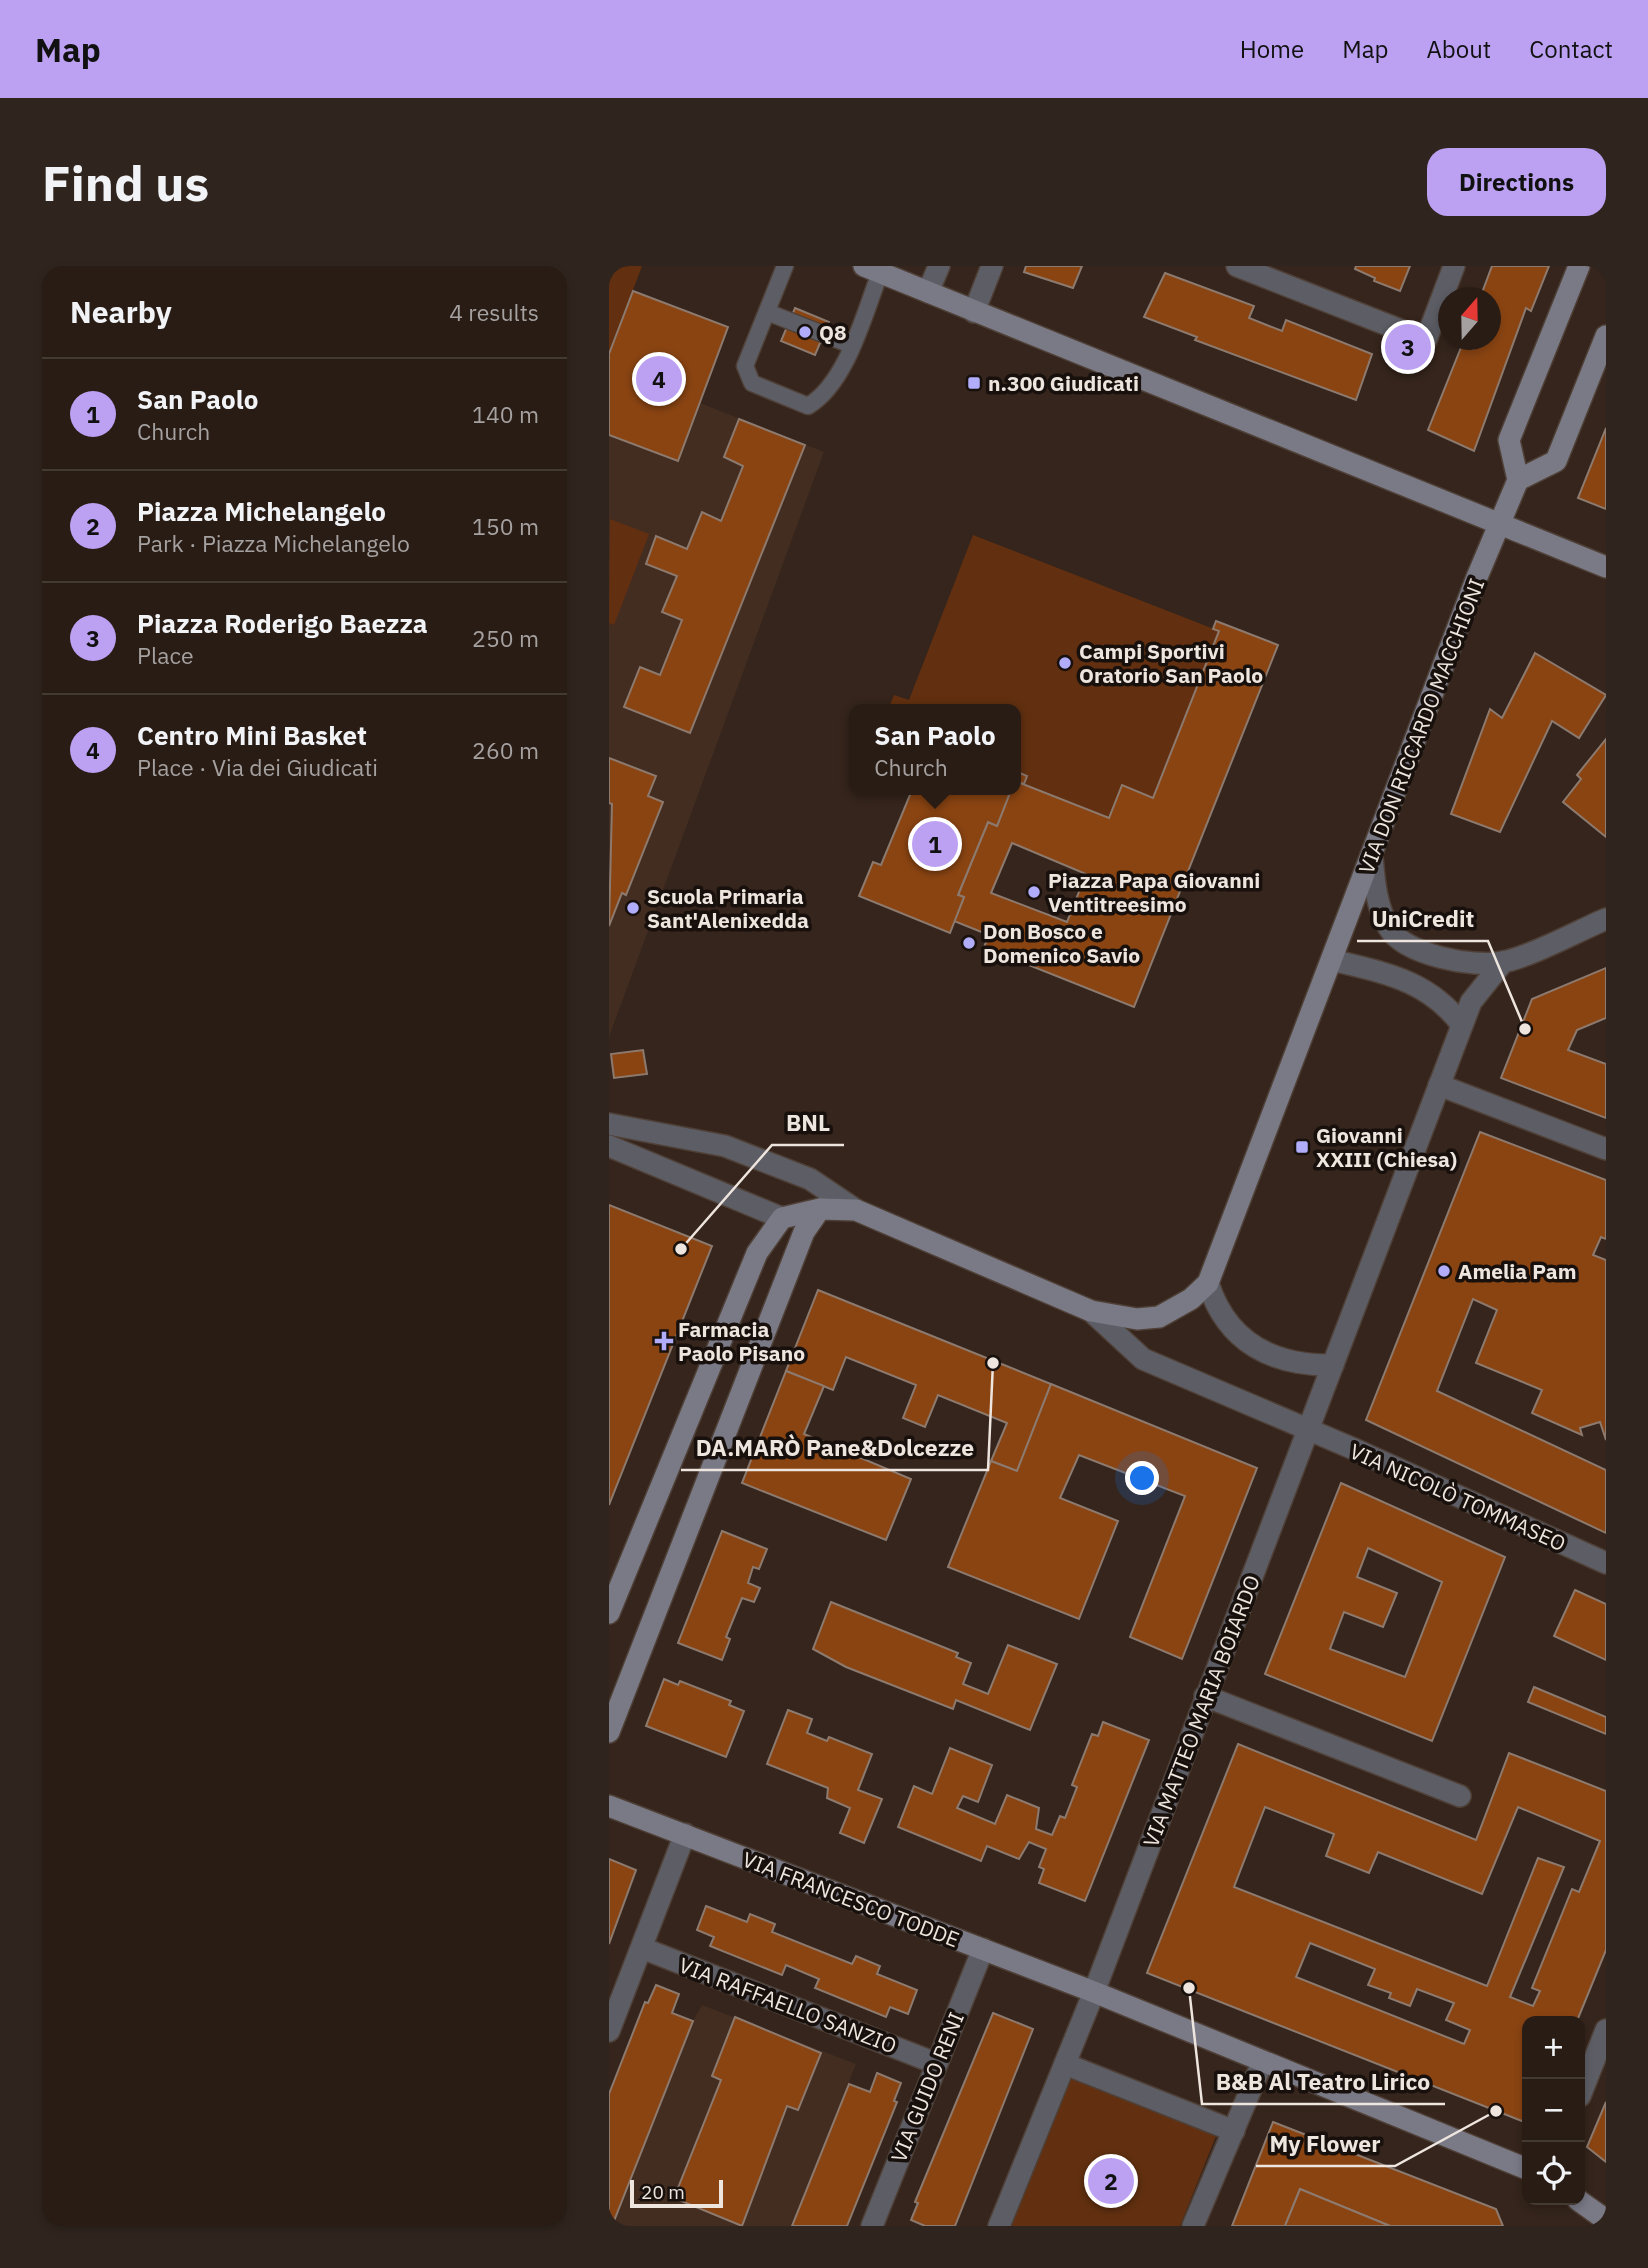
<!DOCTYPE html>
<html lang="en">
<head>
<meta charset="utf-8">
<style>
	:root { --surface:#281c15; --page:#30251e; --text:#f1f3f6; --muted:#a5a1a0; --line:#443a34; --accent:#bca0f2 }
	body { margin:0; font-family:"IBM Plex Sans",sans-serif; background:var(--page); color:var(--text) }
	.controls { position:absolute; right:21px; bottom:21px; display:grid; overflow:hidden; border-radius:14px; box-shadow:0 4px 10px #0003 }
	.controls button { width:63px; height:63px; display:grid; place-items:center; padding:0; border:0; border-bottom:2px solid var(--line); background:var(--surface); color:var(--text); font:35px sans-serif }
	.compass { position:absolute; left:829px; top:21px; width:63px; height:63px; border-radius:50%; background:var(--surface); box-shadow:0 4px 10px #0003; rotate:20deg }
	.scale { position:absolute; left:21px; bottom:18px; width:93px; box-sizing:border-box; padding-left:7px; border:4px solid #efe5df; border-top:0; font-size:19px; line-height:24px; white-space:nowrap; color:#efe5df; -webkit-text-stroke:5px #17100c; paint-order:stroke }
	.you { position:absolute; left:534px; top:1213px; width:24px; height:24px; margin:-18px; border:5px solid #fff; border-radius:50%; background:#1a73e8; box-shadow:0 0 0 10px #1a73e833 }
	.badge { display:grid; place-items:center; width:46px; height:46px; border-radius:50%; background:var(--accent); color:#111; font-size:23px; font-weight:700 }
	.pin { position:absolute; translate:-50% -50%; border:4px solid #fff; box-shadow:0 2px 7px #0006 }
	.popup { position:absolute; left:240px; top:438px; width:172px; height:91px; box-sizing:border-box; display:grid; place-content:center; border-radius:14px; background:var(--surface); filter:drop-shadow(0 2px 5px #0005); font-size:23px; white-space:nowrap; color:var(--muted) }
	.popup b { font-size:26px; color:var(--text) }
	.popup::after { content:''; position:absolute; left:50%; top:100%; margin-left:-14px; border:14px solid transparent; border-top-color:var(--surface) }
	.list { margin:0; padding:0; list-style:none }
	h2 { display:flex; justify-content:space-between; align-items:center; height:91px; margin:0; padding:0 28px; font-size:30px }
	h2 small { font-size:23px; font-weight:400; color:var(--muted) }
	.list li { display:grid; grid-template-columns:46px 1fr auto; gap:21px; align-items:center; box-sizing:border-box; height:112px; padding:0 28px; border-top:2px solid var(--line) }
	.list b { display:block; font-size:26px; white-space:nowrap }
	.list p { margin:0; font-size:23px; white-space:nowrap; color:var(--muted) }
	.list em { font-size:23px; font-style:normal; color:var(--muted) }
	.icon { flex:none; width:38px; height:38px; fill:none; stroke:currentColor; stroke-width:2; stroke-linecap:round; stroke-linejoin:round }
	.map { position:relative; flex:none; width:997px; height:1960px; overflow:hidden; border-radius:21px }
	header { display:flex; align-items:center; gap:42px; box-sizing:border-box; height:98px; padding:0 35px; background:var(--accent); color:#111 }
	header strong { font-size:33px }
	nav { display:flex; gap:38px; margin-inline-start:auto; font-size:24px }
	.intro { display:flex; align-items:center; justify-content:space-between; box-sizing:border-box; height:168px; padding:0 42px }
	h1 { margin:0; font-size:49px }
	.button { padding:18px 32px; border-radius:21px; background:var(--accent); color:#111; font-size:24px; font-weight:700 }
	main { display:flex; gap:42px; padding:0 42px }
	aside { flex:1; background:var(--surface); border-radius:21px; box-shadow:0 4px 10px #0003 }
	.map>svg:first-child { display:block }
</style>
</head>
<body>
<header>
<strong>Map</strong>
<nav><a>Home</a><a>Map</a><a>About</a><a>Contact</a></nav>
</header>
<div class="intro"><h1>Find us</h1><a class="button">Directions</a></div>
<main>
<aside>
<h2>Nearby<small>4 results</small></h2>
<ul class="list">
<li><span class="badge">1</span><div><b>San Paolo</b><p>Church</p></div><em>140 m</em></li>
<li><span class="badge">2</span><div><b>Piazza Michelangelo</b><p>Park · Piazza Michelangelo</p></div><em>150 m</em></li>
<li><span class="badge">3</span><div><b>Piazza Roderigo Baezza</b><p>Place</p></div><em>250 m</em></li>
<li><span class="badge">4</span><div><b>Centro Mini Basket</b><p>Place · Via dei Giudicati</p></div><em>260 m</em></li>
</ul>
</aside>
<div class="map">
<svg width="997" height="1960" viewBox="0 0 997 1960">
	<rect width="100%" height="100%" fill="#35251c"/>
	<g fill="#432d21">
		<path d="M91,137L215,186L0,771V169L69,195Z"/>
		<path d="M93,1739L247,1798L183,1960H3L84,1755Z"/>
	</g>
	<g fill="#623010">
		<path d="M0,0H33L0,88Z"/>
		<path d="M1,253L40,268L5,359L0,357Z"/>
		<path d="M364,269L610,365L544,532L513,520L500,552L415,518L418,510L407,505L406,443H279L285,429L300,434Z"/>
		<path d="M459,1809L607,1870L571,1960H397Z"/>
	</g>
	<g fill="#8a4412" stroke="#8d7a6f" stroke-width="2" fill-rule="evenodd">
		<path d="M417,0H473L464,22L415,6Z"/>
		<path d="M747,0H801L791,25L765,15L766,12L746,3Z"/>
		<path d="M883,0H940L922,45L917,42L865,185L819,164L853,79L864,83L868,74H881V32H871Z"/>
		<path d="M556,7L645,40L640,52L673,65L677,54L763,88L747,134L586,74L588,71L535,51Z"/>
		<path d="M24,25L119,61L69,195L0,169V88Z"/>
		<path d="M186,42L220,56L206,89L172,75Z"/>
		<path d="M130,153L196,179L81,467L15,441L31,401L51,409L73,354L53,346L68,310L37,298L47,270L78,283L93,246L112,255L134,200L115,191Z"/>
		<path d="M997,162V243L969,232Z"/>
		<path d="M607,355L669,379L525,741L375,681L380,669L345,655L355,631L349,629L379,556L388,560L402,524H406V515L500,552L513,519L544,532L610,365L604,363ZM403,577L477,608L458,656L382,627Z"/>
		<path d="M926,387L997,429L970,472L943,455L891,566L842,548L881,443L893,452Z"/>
		<path d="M997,473V571L954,536L972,513L968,509Z"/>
		<path d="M0,492L47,510L39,530L54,536L17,629L13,627L0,660L3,538L0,537Z"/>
		<path d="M406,505L418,510L415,518L406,515Z"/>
		<path d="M303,524H402L388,560L379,556L349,629L355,631L341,667L250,630L264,596L272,599Z"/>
		<path d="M997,702V752L968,764L959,784L997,798V852L892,812L923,733Z"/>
		<path d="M34,784L38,808L5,812L2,788Z"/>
		<path d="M871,866L997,914V973L992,971L984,989L997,994V1174L991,1156L971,1162L973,1169L923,1147L933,1124L867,1097L888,1044L864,1033L828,1125L997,1204V1267L757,1154Z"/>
		<path d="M0,939L103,980L0,1239Z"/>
		<path d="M209,1024L442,1118L408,1205L382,1195L398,1157L329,1129L316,1161L294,1152L307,1119L237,1091L224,1124L177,1105Z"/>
		<path d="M177,1105L215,1120L195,1168L302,1213L277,1274L133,1217Z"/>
		<path d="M442,1118L648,1202L573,1393L521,1371L576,1230L470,1189L451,1232L509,1255L470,1353L339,1301L382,1195L408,1205Z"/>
		<path d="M732,1217L896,1291L823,1475L656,1408ZM759,1282L833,1316L796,1411L721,1383L735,1346L774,1361L788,1327L748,1311Z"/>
		<path d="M113,1265L158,1283L150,1303L144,1301L139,1317L151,1322L145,1336L133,1332L117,1371L121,1373L113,1394L69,1377Z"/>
		<path d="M966,1324L997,1338V1394L945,1370Z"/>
		<path d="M222,1336L349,1387L347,1391L362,1397L354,1418L379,1428L399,1379L448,1398L421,1464L347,1434L344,1443L237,1401L204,1383Z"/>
		<path d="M55,1413L69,1419L71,1415L122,1435L120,1439L135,1445L117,1491L37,1460Z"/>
		<path d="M925,1421L997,1451V1468L919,1436Z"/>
		<path d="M179,1444L203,1453L198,1467L218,1475L220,1471L263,1488L249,1524L273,1533L255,1577L231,1567L241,1542L218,1532L219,1522L158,1498Z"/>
		<path d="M494,1456L540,1474L476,1635L430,1617L435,1603L430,1601L437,1583L420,1576L410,1593L378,1580L372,1595L289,1561L305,1520L323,1528L341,1482L383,1499L369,1536L354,1530L348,1542L386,1558L398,1529L430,1542L427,1563L443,1569L451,1550L456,1552L468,1521L463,1519L483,1468L489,1470Z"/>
		<path d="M629,1478L867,1574L900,1487L997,1525V1684L968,1755H918V1857L538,1707ZM656,1541L725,1568L717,1590L760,1607L769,1586L873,1628L909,1541L991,1575L970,1626L963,1623L923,1722L931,1725L924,1740L901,1731L955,1601L929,1592L878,1720L625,1621ZM701,1677L766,1703L759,1719L782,1727L780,1732L801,1740L808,1723L845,1737L837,1754L861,1764L855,1778L687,1711Z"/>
		<path d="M0,1593L27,1604L0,1678Z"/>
		<path d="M97,1640L138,1656L141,1648L166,1658L163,1666L243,1698L247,1690L271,1700L268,1708L308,1724L299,1748L281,1741L277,1751L206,1722L210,1713L177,1699L173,1709L101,1680L105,1671L88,1664Z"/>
		<path d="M47,1719L70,1728L63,1747L84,1755L3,1960H0V1828L36,1736L39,1737Z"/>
		<path d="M384,1747L424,1763L346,1960H316L302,1954L309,1937L306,1936Z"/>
		<path d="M126,1751L212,1787L189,1844L178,1840L133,1960L65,1932L112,1814L103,1810Z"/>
		<path d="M268,1807L292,1817L285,1835L288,1836L238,1960H183L240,1818L261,1826Z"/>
		<path d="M997,1836V1896L978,1881Z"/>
		<path d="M664,1856L887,1943L894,1960H781L691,1923L676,1960H623Z"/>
		<path d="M691,1923L781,1960H676Z"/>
	</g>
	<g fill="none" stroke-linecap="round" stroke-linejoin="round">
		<g stroke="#4f4037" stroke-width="19">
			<g id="lane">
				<path d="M176,0L136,100L143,117L199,140C238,117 255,48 271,7"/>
				<path d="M158,46L242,79"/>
			</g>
		</g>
		<g stroke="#4f4037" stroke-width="24">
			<g id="street">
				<path d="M628,0L817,74L845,0"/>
				<path d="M319,26L330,0"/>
				<path d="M365,46L383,0"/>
				<path d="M763,590C765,613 767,641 780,662C796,689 864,702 893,696C919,692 971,664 997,653"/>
				<path d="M723,694C776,707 819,714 853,759"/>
				<path d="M830,819L997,883"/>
				<path d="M0,858L116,880L201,913L247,944"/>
				<path d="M0,880L173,952"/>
				<path d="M599,1017C618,1077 664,1100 724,1099"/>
				<path d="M482,1045L534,1093L745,1183L997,1297"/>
				<path d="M596,1430L851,1530"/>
				<path d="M33,1682L326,1797"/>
				<path d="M0,1765L76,1568"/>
				<path d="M456,1798L625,1865"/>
				<path d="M971,1830L997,1764"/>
				<path d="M263,1960L374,1683"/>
				<path d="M390,1960L485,1726L862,736L894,696"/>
				<path d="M584,1960L653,1797"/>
			</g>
		</g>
		<g stroke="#4f4037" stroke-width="24">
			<g id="secondary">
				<path d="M255,0L997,301"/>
				<path d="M909,214L947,195L997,70"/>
				<path d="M0,1347L148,987L173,952L211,943"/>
				<path d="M0,1466L195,966L211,943L247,944L482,1045L528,1053L550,1051L582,1033L599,1017L868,311L909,214L900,174L970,0"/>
				<path d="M0,1540L485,1726L918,1903"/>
				<path d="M969,1934L997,1954"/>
			</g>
		</g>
		<use href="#lane" stroke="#5d5d65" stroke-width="16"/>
		<use href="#street" stroke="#5d5d65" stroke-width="21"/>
		<use href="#secondary" stroke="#7a7a87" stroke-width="21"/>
	</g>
	<g fill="#b1adfa" stroke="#17100c" stroke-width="2.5">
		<circle cx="196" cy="66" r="7"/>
		<rect x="358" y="110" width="14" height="14" rx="3.5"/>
		<circle cx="456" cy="397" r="7"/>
		<circle cx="425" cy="626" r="7"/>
		<circle cx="24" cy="642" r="7"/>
		<circle cx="360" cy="677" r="7"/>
		<rect x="686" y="874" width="14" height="14" rx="3.5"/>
		<circle cx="835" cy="1005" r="7"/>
		<path d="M51.5 1064.5h7v7h7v7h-7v7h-7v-7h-7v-7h7z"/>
	</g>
	<g text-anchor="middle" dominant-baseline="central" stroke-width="7" stroke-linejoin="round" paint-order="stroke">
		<g font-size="21" font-weight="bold" fill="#efe5df" stroke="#17100c" text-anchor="start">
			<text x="210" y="66">Q8</text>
			<text x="379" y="117">n.300 Giudicati</text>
			<text x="470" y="385">Campi Sportivi<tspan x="470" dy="24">Oratorio San Paolo</tspan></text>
			<text x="439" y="614">Piazza Papa Giovanni<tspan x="439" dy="24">Ventitreesimo</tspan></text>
			<text x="38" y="630">Scuola Primaria<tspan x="38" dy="24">Sant'Alenixedda</tspan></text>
			<text x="374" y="665">Don Bosco e<tspan x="374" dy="24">Domenico Savio</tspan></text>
			<text x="707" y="869">Giovanni<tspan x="707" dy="24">XXIII (Chiesa)</tspan></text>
			<text x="849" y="1005">Amelia Pam</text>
			<text x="69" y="1063">Farmacia<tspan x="69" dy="24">Paolo Pisano</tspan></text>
		</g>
		<g font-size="21" fill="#efe5df" stroke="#17100c">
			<text transform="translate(812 460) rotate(-69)">VIA DON RICCARDO MACCHIONI</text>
			<text transform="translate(849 1231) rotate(24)">VIA NICOLÒ TOMMASEO</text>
			<text transform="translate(592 1445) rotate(-69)">VIA MATTEO MARIA BOIARDO</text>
			<text transform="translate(242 1633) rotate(21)">VIA FRANCESCO TODDE</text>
			<text transform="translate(179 1739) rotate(21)">VIA RAFFAELLO SANZIO</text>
			<text transform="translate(318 1821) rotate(-68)">VIA GUIDO RENI</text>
		</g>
	</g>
	<path fill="none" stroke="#efe5df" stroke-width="2.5" d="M916 763L879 675H748M72 983L163 879H235M384 1097L379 1204H72M580 1722L593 1838H836M887 1845L786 1900H647"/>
	<g fill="#efe5df" stroke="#17100c" stroke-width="2.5">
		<circle cx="916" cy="763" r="7"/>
		<circle cx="72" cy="983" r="7"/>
		<circle cx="384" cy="1097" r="7"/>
		<circle cx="580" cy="1722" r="7"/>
		<circle cx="887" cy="1845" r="7"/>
	</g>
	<g font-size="23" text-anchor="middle" font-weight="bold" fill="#efe5df" stroke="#17100c" stroke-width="7" stroke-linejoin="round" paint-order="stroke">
		<text x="814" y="661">UniCredit</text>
		<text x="199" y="865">BNL</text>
		<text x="226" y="1190">DA.MARÒ Pane&amp;Dolcezze</text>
		<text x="714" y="1824">B&amp;B Al Teatro Lirico</text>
		<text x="716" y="1886">My Flower</text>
	</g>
</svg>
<div class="controls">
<button>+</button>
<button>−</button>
<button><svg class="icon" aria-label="locate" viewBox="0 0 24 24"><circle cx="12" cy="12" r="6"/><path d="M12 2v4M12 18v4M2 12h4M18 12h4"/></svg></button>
</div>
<svg class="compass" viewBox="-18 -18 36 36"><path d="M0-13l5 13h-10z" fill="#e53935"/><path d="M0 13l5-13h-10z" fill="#a5a1a0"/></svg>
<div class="scale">20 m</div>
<div class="you"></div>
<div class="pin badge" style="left:326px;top:578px">1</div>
<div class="popup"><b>San Paolo</b>Church</div>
<div class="pin badge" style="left:502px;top:1915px">2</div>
<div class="pin badge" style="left:799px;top:81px">3</div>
<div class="pin badge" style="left:50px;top:113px">4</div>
</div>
</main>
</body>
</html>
